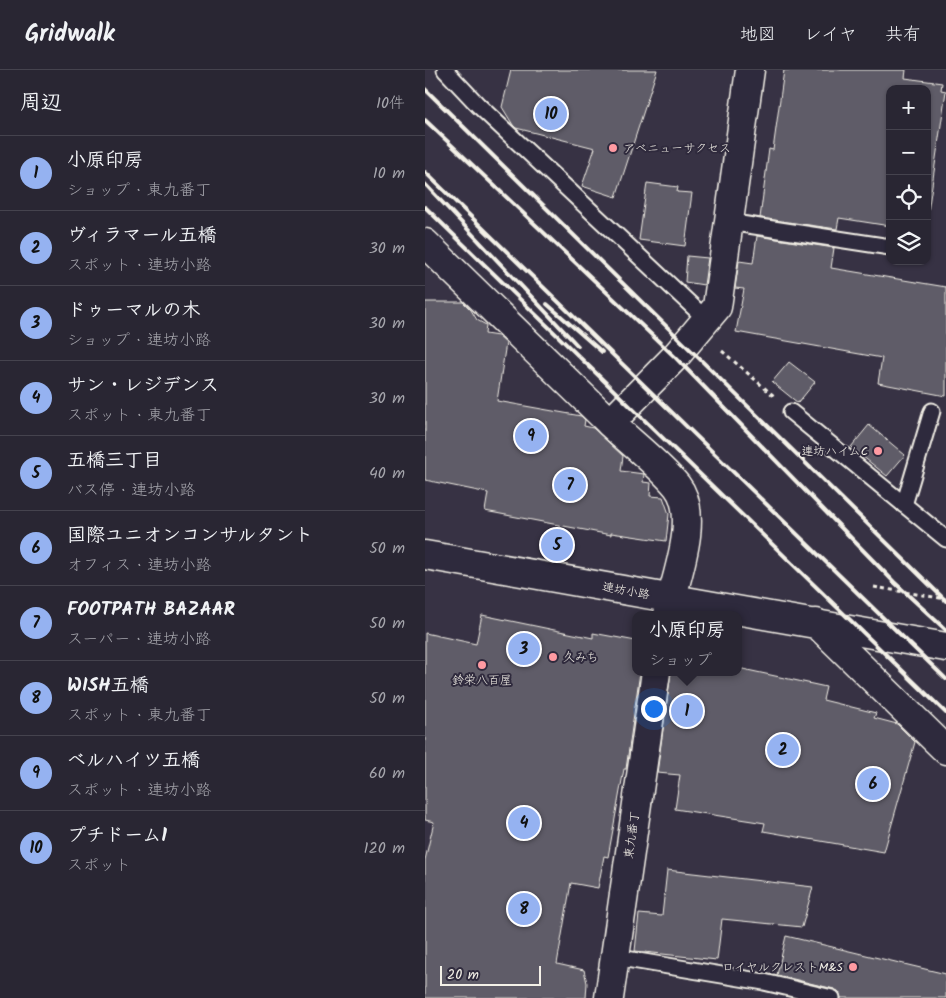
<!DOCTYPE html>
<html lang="ja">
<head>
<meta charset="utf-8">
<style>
	:root { --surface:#292633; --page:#312e3b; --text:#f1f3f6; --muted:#a5a5ac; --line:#45434e; --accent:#95b2f1 }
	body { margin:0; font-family:Kalam,"Klee One",sans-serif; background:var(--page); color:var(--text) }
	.controls { position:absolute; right:15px; top:15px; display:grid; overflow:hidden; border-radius:10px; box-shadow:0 1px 4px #0004 }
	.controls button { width:45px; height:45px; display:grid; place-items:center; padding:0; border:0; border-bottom:1px solid var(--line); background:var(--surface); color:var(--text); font:25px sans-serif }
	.scale { position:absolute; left:15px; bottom:12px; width:101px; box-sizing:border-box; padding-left:5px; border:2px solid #f4f1e8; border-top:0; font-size:14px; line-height:18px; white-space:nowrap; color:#f4f1e8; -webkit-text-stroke:4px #2f2a3d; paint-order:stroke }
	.you { position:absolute; left:228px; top:638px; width:18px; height:18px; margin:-12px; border:4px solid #fff; border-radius:50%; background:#1a73e8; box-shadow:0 0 0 8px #1a73e833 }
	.badge { display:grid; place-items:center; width:32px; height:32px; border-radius:50%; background:var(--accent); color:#111; font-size:16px; font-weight:700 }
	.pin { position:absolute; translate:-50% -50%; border:2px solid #fff; box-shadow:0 1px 5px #0006 }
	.popup { position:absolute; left:207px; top:541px; width:110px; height:65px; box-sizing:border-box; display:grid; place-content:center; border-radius:10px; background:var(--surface); filter:drop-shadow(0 1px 4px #0005); font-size:16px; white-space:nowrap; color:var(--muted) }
	.popup b { font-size:19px; color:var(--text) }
	.popup::after { content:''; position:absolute; left:50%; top:100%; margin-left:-10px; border:10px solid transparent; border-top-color:var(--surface) }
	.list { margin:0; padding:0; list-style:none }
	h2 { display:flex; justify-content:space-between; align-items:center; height:65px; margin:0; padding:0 20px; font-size:21px }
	h2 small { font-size:16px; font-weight:400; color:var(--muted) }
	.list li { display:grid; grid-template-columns:32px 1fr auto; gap:15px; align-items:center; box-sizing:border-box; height:75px; padding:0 20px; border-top:1px solid var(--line) }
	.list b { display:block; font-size:19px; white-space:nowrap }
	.list p { margin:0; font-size:16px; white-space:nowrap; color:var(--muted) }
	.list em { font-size:16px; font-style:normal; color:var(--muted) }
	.icon { flex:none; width:28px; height:28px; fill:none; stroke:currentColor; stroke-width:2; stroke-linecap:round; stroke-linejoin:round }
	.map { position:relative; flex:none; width:521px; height:928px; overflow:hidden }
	header { display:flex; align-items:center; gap:30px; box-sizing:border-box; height:70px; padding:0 25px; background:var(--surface); border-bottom:1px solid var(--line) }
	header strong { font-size:24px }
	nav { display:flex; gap:28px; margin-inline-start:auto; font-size:18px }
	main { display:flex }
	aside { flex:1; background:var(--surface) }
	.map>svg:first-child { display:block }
</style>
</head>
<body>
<header>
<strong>Gridwalk</strong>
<nav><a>地図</a><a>レイヤ</a><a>共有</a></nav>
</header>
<main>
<aside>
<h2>周辺<small>10件</small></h2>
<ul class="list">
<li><span class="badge">1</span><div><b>小原印房</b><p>ショップ · 東九番丁</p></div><em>10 m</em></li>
<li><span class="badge">2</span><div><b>ヴィラマール五橋</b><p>スポット · 連坊小路</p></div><em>30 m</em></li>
<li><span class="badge">3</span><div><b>ドゥーマルの木</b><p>ショップ · 連坊小路</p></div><em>30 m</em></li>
<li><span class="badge">4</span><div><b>サン・レジデンス</b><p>スポット · 東九番丁</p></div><em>30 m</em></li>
<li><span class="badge">5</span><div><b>五橋三丁目</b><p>バス停 · 連坊小路</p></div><em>40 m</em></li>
<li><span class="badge">6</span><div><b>国際ユニオンコンサルタント</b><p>オフィス · 連坊小路</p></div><em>50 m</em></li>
<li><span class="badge">7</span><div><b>FOOTPATH BAZAAR</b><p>スーパー · 連坊小路</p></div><em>50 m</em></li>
<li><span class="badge">8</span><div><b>WISH五橋</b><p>スポット · 東九番丁</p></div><em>50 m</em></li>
<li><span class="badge">9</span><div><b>ベルハイツ五橋</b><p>スポット · 連坊小路</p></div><em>60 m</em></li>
<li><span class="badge">10</span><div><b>プチドーム1</b><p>スポット</p></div><em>120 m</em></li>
</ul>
</aside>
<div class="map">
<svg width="521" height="928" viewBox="0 0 521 928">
	<rect width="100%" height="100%" fill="#373244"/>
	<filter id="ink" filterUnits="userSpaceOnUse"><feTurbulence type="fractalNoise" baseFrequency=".02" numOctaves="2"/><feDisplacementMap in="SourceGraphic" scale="10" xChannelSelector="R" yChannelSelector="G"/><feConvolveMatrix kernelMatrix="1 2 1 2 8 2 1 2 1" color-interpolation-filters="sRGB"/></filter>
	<g filter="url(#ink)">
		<g fill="#5f5c67" stroke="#f4f1e8">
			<path d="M86,0H232L191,127L157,116L170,78L91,58L88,55L77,37Z"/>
			<path d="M359,0H481L480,8L517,13L516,20L521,21L502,149V19H465V156L414,148L412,159L335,148L344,79L348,80Z"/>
			<path d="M222,113L253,117L252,122L267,123L260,176L214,170Z"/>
			<path d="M332,166L409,178L406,198L521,217V326L453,313L457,288L311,262L319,219L310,218L314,191L328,193Z"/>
			<path d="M262,186L283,188L279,215L260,212Z"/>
			<path d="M0,232H38L46,240L52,250L61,255L60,264L73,266L81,273L72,331L156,346L160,350L159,356L168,358L198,386L196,401L219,404L218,412L226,413L225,426L238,427L244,444L241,471L186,463V465L60,441L63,423L0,410Z"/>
			<path d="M364,292L390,312L373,333L347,312Z"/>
			<path d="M444,355L480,385L462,406L426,377Z"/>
			<path d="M57,545L168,568V563L211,571V602H215L201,699H199L183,787L179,786L173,818L146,813L132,894L159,900L162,913L161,928H0V790L9,752L0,750V563L51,574Z"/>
			<path d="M313,598L401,617L398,630L451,643L449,648L472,654L490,672L459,782L338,761L340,753L250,739L255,705L232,703L246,602H313Z"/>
			<path d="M242,800L388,817L377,857L297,849L292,890L210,881L214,844L237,846Z"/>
			<path d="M361,866L521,904V928H416L414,922L409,919L352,905Z"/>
		</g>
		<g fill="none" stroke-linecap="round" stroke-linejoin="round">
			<g stroke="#f4f1e8" stroke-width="19">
				<g id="service">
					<path d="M20,0L53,35L281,249"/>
					<path d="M303,152L465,177"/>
					<path d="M366,342L521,469"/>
					<path d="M479,435L507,341"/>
					<path d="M189,887L339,912L407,928"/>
				</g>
			</g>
			<g stroke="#f4f1e8" stroke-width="31">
				<g id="minor">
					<path d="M0,173L185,353"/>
					<path d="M242,545C250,510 276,446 252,416C236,396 204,371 185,353L250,287L292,237L325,0"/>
					<path d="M391,553L521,680"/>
					<path d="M184,928L231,602"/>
				</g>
			</g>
			<g stroke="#f4f1e8" stroke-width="31">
				<path id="tertiary" d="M0,485L521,577"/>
			</g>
			<path stroke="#f4f1e8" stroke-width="3" stroke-dasharray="4 4" stroke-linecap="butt" d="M297,281L349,326"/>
			<use href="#service" stroke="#2f2a3d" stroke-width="15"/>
			<use href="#minor" stroke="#2f2a3d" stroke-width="28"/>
			<use href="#tertiary" stroke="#2f2a3d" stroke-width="28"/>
			<g stroke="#f4f1e8" stroke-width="4">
				<path d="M0,19L521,531"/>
				<path d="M0,50L250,287L469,512L521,560"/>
				<path d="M0,102L521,609"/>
				<path d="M0,114L153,276"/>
				<path d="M0,137L521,643"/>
				<path d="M122,234L177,282"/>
			</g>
			<path stroke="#f4f1e8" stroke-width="3" stroke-dasharray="4 4" stroke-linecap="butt" d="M449,517L521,529"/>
		</g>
	</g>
	<g fill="#ff9aa2" stroke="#2f2a3d" stroke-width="2">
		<circle cx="188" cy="78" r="5"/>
		<circle cx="453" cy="381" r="5"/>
		<circle cx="128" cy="587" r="5"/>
		<circle cx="57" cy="595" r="5"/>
		<circle cx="428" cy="897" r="5"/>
	</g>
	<g text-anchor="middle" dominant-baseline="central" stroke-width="4" stroke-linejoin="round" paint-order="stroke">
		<g font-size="12" fill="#f4f1e8" stroke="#2f2a3d" text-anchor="start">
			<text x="198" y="78">アベニューサクセス</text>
			<text x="443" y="381" text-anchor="end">連坊ハイムC</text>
			<text x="138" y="587">久みち</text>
			<text x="57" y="610" text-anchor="middle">鈴栄八百屋</text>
			<text x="418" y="897" text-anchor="end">ロイヤルクレストM&amp;S</text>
		</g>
		<g font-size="12" fill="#f4f1e8" stroke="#2f2a3d">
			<text transform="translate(201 521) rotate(10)">連坊小路</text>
			<text transform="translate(207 765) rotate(-82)">東九番丁</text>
		</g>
	</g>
</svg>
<div class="controls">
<button>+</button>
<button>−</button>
<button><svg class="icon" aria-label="locate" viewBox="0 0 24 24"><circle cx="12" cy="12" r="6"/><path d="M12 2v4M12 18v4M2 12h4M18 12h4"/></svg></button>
<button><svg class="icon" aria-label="layers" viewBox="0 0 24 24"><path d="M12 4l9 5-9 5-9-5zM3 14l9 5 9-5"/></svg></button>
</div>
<div class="scale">20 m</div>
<div class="you"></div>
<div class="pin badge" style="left:262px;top:641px">1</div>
<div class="popup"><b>小原印房</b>ショップ</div>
<div class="pin badge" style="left:358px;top:680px">2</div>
<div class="pin badge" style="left:99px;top:579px">3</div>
<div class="pin badge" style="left:99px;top:753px">4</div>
<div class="pin badge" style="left:132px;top:475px">5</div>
<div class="pin badge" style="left:448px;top:714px">6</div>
<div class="pin badge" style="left:145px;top:415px">7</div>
<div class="pin badge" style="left:99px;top:839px">8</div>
<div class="pin badge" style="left:106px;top:366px">9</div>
<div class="pin badge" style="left:126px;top:44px">10</div>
</div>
</main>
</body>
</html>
